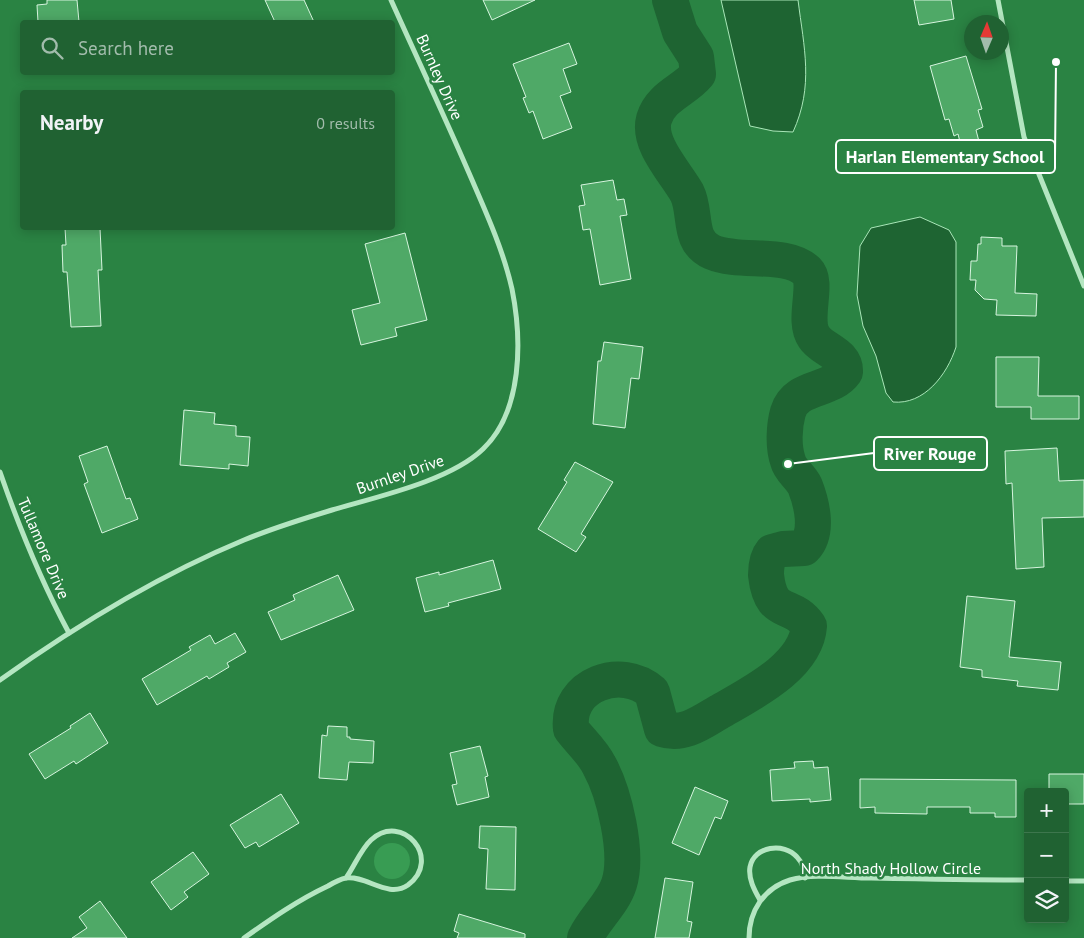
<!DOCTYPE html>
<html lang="en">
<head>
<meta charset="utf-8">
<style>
	:root { --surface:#206232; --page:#28683a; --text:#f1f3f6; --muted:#a2bcac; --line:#3d764d }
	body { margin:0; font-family:"PT Sans",sans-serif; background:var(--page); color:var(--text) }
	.controls { position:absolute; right:15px; bottom:15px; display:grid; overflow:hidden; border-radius:5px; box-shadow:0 2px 12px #0003 }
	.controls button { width:45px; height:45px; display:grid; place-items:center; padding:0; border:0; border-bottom:1px solid var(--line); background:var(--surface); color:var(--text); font:25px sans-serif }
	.compass { position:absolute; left:964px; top:15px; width:45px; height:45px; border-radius:50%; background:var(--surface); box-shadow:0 2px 12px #0003; rotate:2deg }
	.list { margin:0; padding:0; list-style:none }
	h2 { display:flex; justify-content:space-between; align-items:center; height:65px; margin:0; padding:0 20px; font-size:21px }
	h2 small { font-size:16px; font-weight:400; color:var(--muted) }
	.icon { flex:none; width:28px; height:28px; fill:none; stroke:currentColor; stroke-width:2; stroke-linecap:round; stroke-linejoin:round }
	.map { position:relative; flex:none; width:1084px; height:938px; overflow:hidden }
	.search { position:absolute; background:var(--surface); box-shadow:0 2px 12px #0003; left:20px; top:20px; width:375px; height:55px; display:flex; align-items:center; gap:12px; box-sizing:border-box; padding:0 18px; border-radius:5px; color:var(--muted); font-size:19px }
	.panel { position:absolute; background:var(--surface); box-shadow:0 2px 12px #0003; left:20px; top:90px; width:375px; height:140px; border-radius:5px }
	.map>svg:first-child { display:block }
</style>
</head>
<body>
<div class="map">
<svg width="1084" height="938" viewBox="0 0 1084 938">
	<rect width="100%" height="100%" fill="#2a8343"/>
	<circle fill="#389c53" cx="392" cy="861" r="18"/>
	<g fill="#1e6432" stroke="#a9e6b8">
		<path d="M721,0H798C804,48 814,86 793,132L773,131L750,126Z"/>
		<path d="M920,217L949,230L956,242V347C947,375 924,405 893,402L886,393L876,356L863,326L857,295L860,246L871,228Z"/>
	</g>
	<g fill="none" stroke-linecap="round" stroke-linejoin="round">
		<path stroke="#1e6432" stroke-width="36" d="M585,938C595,918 613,903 619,884C629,853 614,792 599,765C592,751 580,741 571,729C566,684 622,665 652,692L662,729C684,736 702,722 719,712C750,694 806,667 809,626C791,600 771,619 766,575C766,567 767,558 772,552L783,549L804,548C819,533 812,504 805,486C801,477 790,470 788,461C783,447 784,426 788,412C796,385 831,392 845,372C846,353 822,350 814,337C802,320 819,283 807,271C786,251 740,264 712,252C687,241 697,213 687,193C676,173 647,144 654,119C661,96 684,91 698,74L696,57L680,32L670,0"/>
	</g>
	<g fill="#4fa967" stroke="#d7f5df">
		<path d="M47,0H77L79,22H38L37,5L47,4Z"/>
		<path d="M265,0H304L314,22H275Z"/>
		<path d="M483,0H535L492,20Z"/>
		<path d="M914,0H951L954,19L919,25Z"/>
		<path d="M569,43L577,64L563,69L571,92L560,96L572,128L543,139L533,111L529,113L523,98L526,97L513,64Z"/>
		<path d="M966,56L982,109L978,110L983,127L976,130L983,157L965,162L958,134L954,136L949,119L945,120L930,66Z"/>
		<path d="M613,180L617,200L624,199L627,215L620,216L631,279L600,285L590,229L583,230L579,206L585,205L581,185Z"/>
		<path d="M65,228H100L102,270H98L101,326L71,327L67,272H63L62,245H66Z"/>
		<path d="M405,233L427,320L395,328L397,336L361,345L352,310L380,303L365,244Z"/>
		<path d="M981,237L1002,238V246H1017L1015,293L1037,294L1036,316L996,315L997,300L984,299L975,290L976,280H970L971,261H977L978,244H981Z"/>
		<path d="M604,342L643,347L639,379L631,378L625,428L593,424L598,361H601Z"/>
		<path d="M996,357H1039L1038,396H1079V419H1031V407H996Z"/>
		<path d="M184,410L215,413L214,424L236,426V436L250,437L248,466L229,464V469L180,465Z"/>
		<path d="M107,446L126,499L130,498L138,519L102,533L84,484L88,482L79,456Z"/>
		<path d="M1057,448L1059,481L1084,480V517L1042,518L1044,567L1016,569L1012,483L1006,484L1005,451Z"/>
		<path d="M575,462L613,482L581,534L586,537L576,552L538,529L567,482L564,480Z"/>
		<path d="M493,560L501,589L448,603L449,606L425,612L416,578L439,572V575Z"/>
		<path d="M338,575L354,610L281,640L268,612L295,600L293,595Z"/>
		<path d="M967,596L1015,601L1009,657L1061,662L1058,690L1017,686L1018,681L982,677V670L960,667Z"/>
		<path d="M235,633L246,652L227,663L229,667L209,679L207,676L157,705L142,679L191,650L189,647L210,635L215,644Z"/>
		<path d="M90,713L108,743L76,764L74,761L45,779L29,754L71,728L70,726Z"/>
		<path d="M328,726L347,727V737H350V739L374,741L373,763L349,762L347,780L319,778L322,735L327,736Z"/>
		<path d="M480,746L488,776L485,777L489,797L457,805L452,785L457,784L450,753Z"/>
		<path d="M813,761L814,768L828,767L831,800L810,802V799L772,801L770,770L795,768L794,762Z"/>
		<path d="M1049,774H1084V804H1065V792H1049Z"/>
		<path d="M860,779L1016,780V817H995V813H970V807H927V814L875,813V807L860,808Z"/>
		<path d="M695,787L728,801L721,819L715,817L699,855L672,843Z"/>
		<path d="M281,794L299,823L259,847L256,842L245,848L230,825Z"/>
		<path d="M480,826L516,827L515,890L486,889L488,849L479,848Z"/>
		<path d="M193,852L209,874L184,892L188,897L171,910L151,882Z"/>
		<path d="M665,878L693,882L687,921L692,922L689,938H655Z"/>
		<path d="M100,901L127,938H72L87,928L79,917Z"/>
		<path d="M459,914L525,934V938H457L459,933L454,931Z"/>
	</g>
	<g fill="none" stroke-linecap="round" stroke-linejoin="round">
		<g stroke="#b4e6c1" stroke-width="5">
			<path d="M998,0L1024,137L1084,286"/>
			<path d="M0,472C19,527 41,581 69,633"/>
			<path d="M0,680C77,625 157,576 244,540C273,528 302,519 332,510C376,497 450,481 483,449C523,411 522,339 512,289C503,249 485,210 469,173C444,115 417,58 391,0"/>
			<path d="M1065,881H1084"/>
			<path d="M760,900C755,891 748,879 750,867C754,846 784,842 797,857C803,863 804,870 805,878"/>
			<path d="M244,938C271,919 298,900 328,886C333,883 340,879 346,878C366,875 388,899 408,885C443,859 402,811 371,840C361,849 354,867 346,878"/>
			<path d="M749,938C749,911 764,888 790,880C815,873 845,878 871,878C923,879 975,880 1028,880"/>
		</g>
	</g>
	<g text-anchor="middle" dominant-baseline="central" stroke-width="5" stroke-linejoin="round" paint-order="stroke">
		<g font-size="16" fill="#fff" stroke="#2a8343">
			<text transform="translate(440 77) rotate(66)">Burnley Drive</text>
			<text transform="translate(400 474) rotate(-19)">Burnley Drive</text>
			<text transform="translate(44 548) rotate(67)">Tullamore Drive</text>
			<text x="891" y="868">North Shady Hollow Circle</text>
		</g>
	</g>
	<path fill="none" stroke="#fff" stroke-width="2" d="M1056 62L1055 157M788 464L874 453"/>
	<g fill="#fff" stroke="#2a8343" stroke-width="2">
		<circle cx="1056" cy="62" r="5"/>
		<circle cx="788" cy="464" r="5"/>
	</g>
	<g fill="#2a8343" stroke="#fff" stroke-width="2">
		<rect x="836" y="140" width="219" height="33" rx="5"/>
		<rect x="874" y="437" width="113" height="33" rx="5"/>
	</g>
	<g font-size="18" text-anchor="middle" font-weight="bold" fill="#fff">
		<text x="945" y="163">Harlan Elementary School</text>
		<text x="930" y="460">River Rouge</text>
	</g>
</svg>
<div class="controls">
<button>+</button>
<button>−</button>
<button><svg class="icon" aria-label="layers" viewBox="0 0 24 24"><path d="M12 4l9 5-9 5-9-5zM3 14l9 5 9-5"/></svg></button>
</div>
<svg class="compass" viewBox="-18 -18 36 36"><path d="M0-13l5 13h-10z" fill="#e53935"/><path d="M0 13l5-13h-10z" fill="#a2bcac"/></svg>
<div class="search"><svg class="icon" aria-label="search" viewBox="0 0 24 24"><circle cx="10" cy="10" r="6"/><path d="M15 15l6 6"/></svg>Search here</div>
<section class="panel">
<h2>Nearby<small>0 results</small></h2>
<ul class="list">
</ul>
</section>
</div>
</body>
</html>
